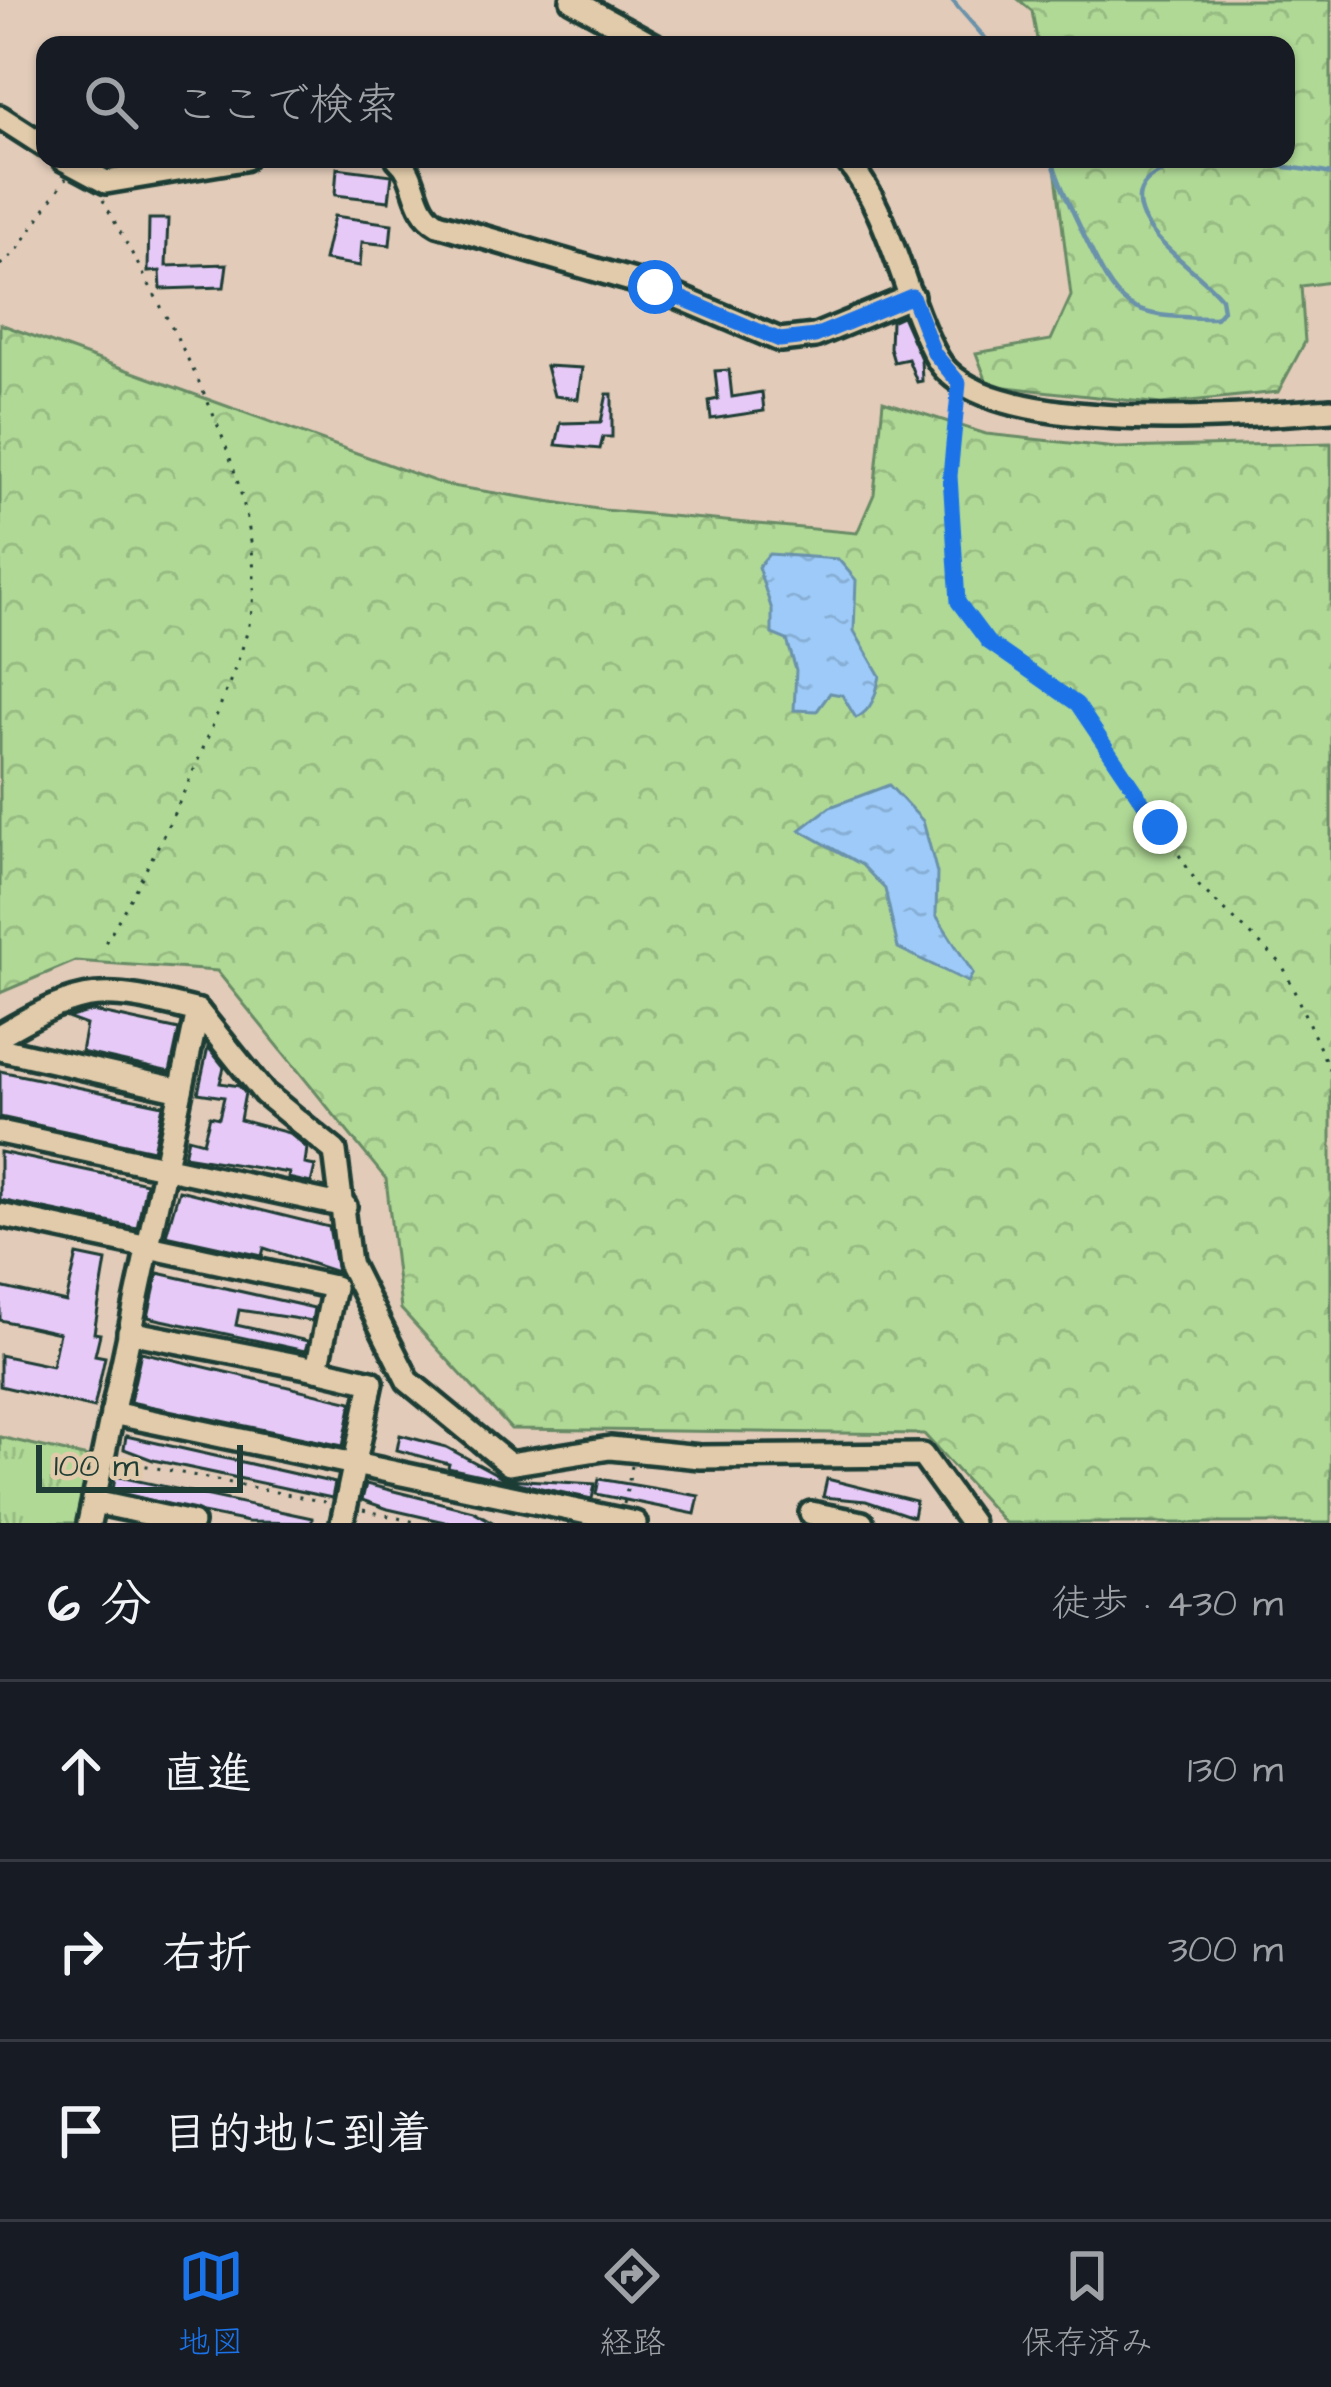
<!DOCTYPE html>
<html lang="ja">
<head>
<meta charset="utf-8">
<style>
	:root { --surface:#171b24; --page:#242831; --text:#f1f3f6; --muted:#9ea1a6; --line:#363941; --accent:#1a73e8 }
	body { margin:0; font-family:"Architects Daughter","Klee One",sans-serif; background:var(--page); color:var(--text) }
	.scale { position:absolute; left:36px; bottom:30px; width:207px; box-sizing:border-box; padding-left:12px; border:6px solid #1f3d34; border-top:0; font-size:33px; line-height:42px; white-space:nowrap; color:#1f3d34; -webkit-text-stroke:9px #e1cbaa; paint-order:stroke }
	.stop { position:absolute; width:36px; height:36px; margin:-27px; border:9px solid #1a73e8; border-radius:50%; background:#fff }
	.stop.end { background:#1a73e8; border-color:#fff; box-shadow:0 3px 12px #0008 }
	.list { margin:0; padding:0; list-style:none }
	h2 { display:flex; justify-content:space-between; align-items:center; height:156px; margin:0; padding:0 48px; font-size:51px }
	h2 small { font-size:39px; font-weight:400; color:var(--muted) }
	.list li { display:grid; grid-template-columns:78px 1fr auto; gap:36px; align-items:center; box-sizing:border-box; height:180px; padding:0 48px; border-top:3px solid var(--line) }
	.list b { display:block; font-size:45px; white-space:nowrap }
	.list em { font-size:39px; font-style:normal; color:var(--muted) }
	.icon { flex:none; width:66px; height:66px; fill:none; stroke:currentColor; stroke-width:2; stroke-linecap:round; stroke-linejoin:round }
	.map { position:relative; flex:none; width:1331px; height:1523px; overflow:hidden }
	.search { position:absolute; background:var(--surface); box-shadow:0 3px 9px #0004; left:36px; right:36px; top:36px; height:132px; display:flex; align-items:center; gap:30px; box-sizing:border-box; padding:0 42px; border-radius:24px; color:var(--muted); font-size:45px }
	.sheet { height:696px; background:var(--surface) }
	nav { display:flex; justify-content:space-around; align-items:center; box-sizing:border-box; height:168px; border-top:3px solid var(--line); background:var(--surface); font-size:33px; color:var(--muted) }
	nav a { display:grid; justify-items:center; gap:6px }
	nav .on { color:var(--accent) }
	.map>svg:first-child { display:block }
</style>
</head>
<body>
<div class="map">
<svg width="1331" height="1523" viewBox="0 0 1331 1523">
	<defs>
		<pattern id="forest-crowns" width="20" height="18" patternUnits="userSpaceOnUse" patternTransform="scale(3)"><rect width="20" height="18" fill="#b0d996"/><path d="M2 6a3 3 0 1 1 6 0M12 15a3 3 0 1 1 6 0" fill="none" stroke="#97bb82"/></pattern>
		<pattern id="park-tufts" width="24" height="20" patternUnits="userSpaceOnUse" patternTransform="scale(3)"><rect width="24" height="20" fill="#b0d996"/><path d="M3 7l-1-3M5 7V3M7 7l1-3M15 17l-1-3M17 17v-4M19 17l1-3" fill="none" stroke="#97bb82"/></pattern>
		<pattern id="water-ripples" width="26" height="14" patternUnits="userSpaceOnUse" patternTransform="scale(3)"><rect width="26" height="14" fill="#9dcaf8"/><path d="M2 4q2-2 4 0t4 0M15 11q2-2 4 0t4 0" fill="none" stroke="#87aed5"/></pattern>
	</defs>
	<rect width="100%" height="100%" fill="#e2cbb9"/>
	<filter id="ink" filterUnits="userSpaceOnUse"><feTurbulence type="fractalNoise" baseFrequency=".00833" numOctaves="2"/><feDisplacementMap in="SourceGraphic" scale="24" xChannelSelector="R" yChannelSelector="G"/><feConvolveMatrix kernelMatrix="1 2 1 2 8 2 1 2 1" color-interpolation-filters="sRGB"/></filter>
	<g filter="url(#ink)">
		<g fill="url(#forest-crowns)" stroke="#688b65" stroke-width="3">
			<path d="M1019,0H1331V282L1301,286L1305,342L1278,392L1161,404L988,385L976,353L1051,340L1071,296L1054,159H1286V45H1038L1032,11Z"/>
			<path d="M0,324L445,485L604,510L857,533L874,494L883,401L986,434L1116,448L1331,443V1523H1005L924,1434L511,1429L401,1309L386,1179L217,971L75,961L0,993Z"/>
		</g>
		<path fill="url(#park-tufts)" stroke="#688b65" stroke-width="3" d="M0,1437L92,1458L79,1523H0Z"/>
		<g fill="url(#water-ripples)" stroke="#6b92aa" stroke-width="3">
			<path d="M769,554L838,559L856,580L854,631L880,676C876,693 873,710 856,718L842,695L830,693L817,711L794,710L796,670L787,640L772,634V610L758,567Z"/>
			<path d="M889,785L923,821L937,873L936,915L973,973L968,982L898,948L885,889L862,865L800,830L830,807Z"/>
		</g>
		<g fill="none" stroke-linecap="round" stroke-linejoin="round">
			<g stroke="#6b92aa" stroke-width="4.5">
				<path d="M952,0L991,45"/>
				<path d="M1052,159C1059,185 1070,205 1081,229C1120,311 1122,317 1216,318L1223,310L1221,298C1200,272 1157,247 1143,217C1109,139 1299,167 1331,174"/>
			</g>
		</g>
		<g fill="#e6c9f7" stroke="#1f3d34" stroke-width="3">
			<path d="M337,168L392,175L389,201L335,195Z"/>
			<path d="M334,216L392,224L390,245L362,242L360,266L324,260Z"/>
			<path d="M149,219H168L166,266L227,264L224,287L161,289L160,271L148,272Z"/>
			<path d="M902,316L921,359L922,381L917,382L908,359L894,362L890,348L891,321Z"/>
			<path d="M546,366L582,368L578,399L554,396Z"/>
			<path d="M729,370L732,397L762,392L764,411L711,419L709,401L718,399L715,371Z"/>
			<path d="M607,394H612V437H603L600,449L556,445L561,423L601,422Z"/>
			<path d="M92,1011L179,1030L170,1072L81,1052L86,1025L67,1018Z"/>
			<path d="M208,1047L224,1067L220,1083L239,1086L245,1093L240,1120L289,1133L307,1148L305,1164L315,1166L311,1183L288,1178L289,1173L184,1156L188,1138L203,1142L210,1116L219,1118L224,1097L198,1093Z"/>
			<path d="M0,1071L163,1105L153,1150L0,1117Z"/>
			<path d="M0,1152L146,1183L137,1228L0,1200Z"/>
			<path d="M179,1190L329,1227L337,1272L264,1248L262,1256L166,1235Z"/>
			<path d="M77,1255L106,1261L94,1333L100,1334L95,1355L105,1357L94,1408L0,1386V1355L52,1366L59,1333L0,1320V1287L66,1302Z"/>
			<path d="M158,1273L314,1308L312,1321L239,1310L236,1325L308,1341L305,1351L148,1317Z"/>
			<path d="M141,1352L352,1402L343,1446L130,1402Z"/>
			<path d="M400,1435L446,1447L506,1479L595,1484L592,1499L448,1468L449,1464L397,1450Z"/>
			<path d="M126,1436L335,1483L332,1498L153,1460L124,1449Z"/>
			<path d="M115,1476L312,1518V1523L248,1522L203,1513L113,1491Z"/>
			<path d="M599,1479L699,1496L695,1514L596,1494Z"/>
			<path d="M827,1479L916,1501L913,1517L866,1501L823,1497Z"/>
			<path d="M366,1484L473,1511L494,1523H449L388,1509L362,1500Z"/>
		</g>
		<g fill="none" stroke-linecap="round" stroke-linejoin="round">
			<g stroke="#1f3d34" stroke-width="30">
				<g id="minor">
					<path d="M572,0L654,45"/>
					<path d="M0,117L45,146"/>
					<path d="M63,159L106,182L244,159"/>
					<path d="M398,159C419,177 411,209 438,224L655,287L780,340L815,336L912,296"/>
					<path d="M846,159C893,216 902,294 937,358C983,440 1246,416 1331,410"/>
					<path d="M198,1011L264,1093L335,1151L349,1263L408,1381L509,1464L610,1448L700,1457L922,1455L971,1523"/>
					<path d="M0,1035C86,985 103,987 198,1011L89,1523"/>
					<path d="M0,1049L181,1090"/>
					<path d="M0,1132L345,1206"/>
					<path d="M0,1215L334,1287L317,1369L372,1382L342,1523"/>
					<path d="M129,1332L317,1369"/>
					<path d="M112,1413L635,1523"/>
					<path d="M94,1502L192,1523"/>
					<path d="M811,1513L862,1523"/>
				</g>
			</g>
			<g stroke="#1f3d34" stroke-width="3" stroke-dasharray="3 9" stroke-linecap="butt">
				<path d="M103,200C162,312 257,460 254,590C253,625 237,664 224,696C191,783 152,863 105,943"/>
				<path d="M0,265L16,252L66,178"/>
				<path d="M957,403L949,530L959,601L988,642L1077,704L1100,732L1199,886L1282,964L1331,1073"/>
				<path d="M122,1461L330,1503"/>
				<path d="M624,1504L632,1466"/>
				<path d="M363,1510L420,1523"/>
			</g>
			<use href="#minor" stroke="#e1cbaa" stroke-width="21"/>
		</g>
	</g>
	<g fill="none" stroke-linecap="round" stroke-linejoin="round" filter="url(#ink)">
		<path stroke="#1a73e8" stroke-width="15" d="M655,287L780,340L815,336L912,296L934,353L959,383L950,476L958,602L988,642L1077,704L1160,827"/>
	</g>
</svg>
<div class="scale">100 m</div>
<div class="stop" style="left:655px;top:287px"></div>
<div class="stop end" style="left:1160px;top:827px"></div>
<div class="search"><svg class="icon" aria-label="search" viewBox="0 0 24 24"><circle cx="10" cy="10" r="6"/><path d="M15 15l6 6"/></svg>ここで検索</div>
</div>
<section class="sheet">
<h2>6 分<small>徒歩 · 430 m</small></h2>
<ul class="list">
<li><svg class="icon" aria-label="ahead" viewBox="0 0 24 24"><path d="M12 20V5M6 11l6-6 6 6"/></svg><div><b>直進</b></div><em>130 m</em></li>
<li><svg class="icon" aria-label="right" viewBox="0 0 24 24"><path d="M7 20v-9h11M14 6l5 5-5 5"/></svg><div><b>右折</b></div><em>300 m</em></li>
<li><svg class="icon" aria-label="arrive" viewBox="0 0 24 24"><path d="M6 21V4h12l-3 4 3 4H6"/></svg><div><b>目的地に到着</b></div></li>
</ul>
</section>
<nav>
<a class="on"><svg class="icon" aria-label="map" viewBox="0 0 24 24"><path d="M3 6l6-2 6 2 6-2v14l-6 2-6-2-6 2zM9 4v14M15 6v14"/></svg>地図</a>
<a><svg class="icon" aria-label="directions" viewBox="0 0 24 24"><path d="M12 3l9 9-9 9-9-9zM9 14v-3h6M13 9l2 2-2 2"/></svg>経路</a>
<a><svg class="icon" aria-label="saved" viewBox="0 0 24 24"><path d="M7 4h10v16l-5-4-5 4z"/></svg>保存済み</a>
</nav>
</body>
</html>
